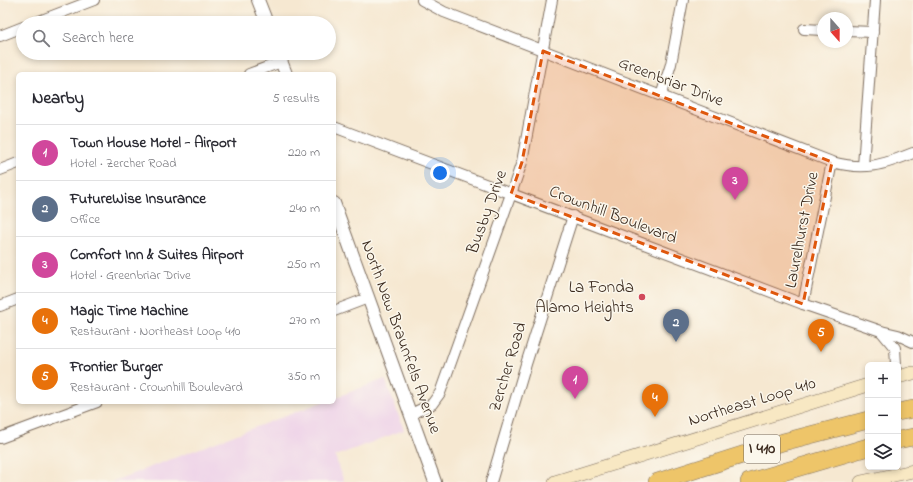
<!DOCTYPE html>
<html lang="en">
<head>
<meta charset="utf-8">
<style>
	:root { --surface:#fff; --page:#f2f2f3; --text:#2b2b33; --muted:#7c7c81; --line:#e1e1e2; --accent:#0f766e }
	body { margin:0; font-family:"Indie Flower",sans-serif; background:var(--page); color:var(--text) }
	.controls { position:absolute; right:12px; bottom:12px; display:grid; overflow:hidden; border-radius:6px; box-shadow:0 2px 6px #0003 }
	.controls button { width:36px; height:36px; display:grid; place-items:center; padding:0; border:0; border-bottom:1px solid var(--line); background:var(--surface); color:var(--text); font:20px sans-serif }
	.compass { position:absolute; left:817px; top:12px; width:36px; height:36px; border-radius:50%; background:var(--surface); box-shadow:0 2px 6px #0003; rotate:159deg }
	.you { position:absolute; left:440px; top:173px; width:14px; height:14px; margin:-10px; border:3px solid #fff; border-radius:50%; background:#1a73e8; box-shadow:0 0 0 6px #1a73e833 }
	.badge { display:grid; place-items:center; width:26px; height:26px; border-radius:50%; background:var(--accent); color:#fff; font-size:13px; font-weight:700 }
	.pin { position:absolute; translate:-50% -33px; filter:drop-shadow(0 1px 2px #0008) }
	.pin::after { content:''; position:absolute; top:21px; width:14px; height:12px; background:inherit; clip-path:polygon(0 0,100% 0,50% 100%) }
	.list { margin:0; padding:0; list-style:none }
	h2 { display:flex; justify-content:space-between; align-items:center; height:52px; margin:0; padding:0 16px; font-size:17px }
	h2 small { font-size:13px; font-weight:400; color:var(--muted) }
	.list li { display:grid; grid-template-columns:26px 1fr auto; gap:12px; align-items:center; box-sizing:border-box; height:56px; padding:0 16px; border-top:1px solid var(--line) }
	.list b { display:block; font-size:15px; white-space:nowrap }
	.list p { margin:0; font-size:13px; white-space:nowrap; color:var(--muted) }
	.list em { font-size:13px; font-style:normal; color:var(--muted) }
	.icon { flex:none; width:22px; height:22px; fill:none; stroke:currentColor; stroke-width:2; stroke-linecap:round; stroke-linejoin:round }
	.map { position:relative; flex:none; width:913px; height:482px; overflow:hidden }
	.search { position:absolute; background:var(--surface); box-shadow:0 2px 6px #0003; left:16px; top:16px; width:320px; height:44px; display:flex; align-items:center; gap:10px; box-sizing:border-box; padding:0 14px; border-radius:22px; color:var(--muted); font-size:15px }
	.panel { position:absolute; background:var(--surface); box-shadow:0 2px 6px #0003; left:16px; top:72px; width:320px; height:332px; border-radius:6px }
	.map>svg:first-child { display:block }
</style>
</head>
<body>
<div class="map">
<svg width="913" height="482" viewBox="0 0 913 482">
	<rect width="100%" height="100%" fill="#fbf7ec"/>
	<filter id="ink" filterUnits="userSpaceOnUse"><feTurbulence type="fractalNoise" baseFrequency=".025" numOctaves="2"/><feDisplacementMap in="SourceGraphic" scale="8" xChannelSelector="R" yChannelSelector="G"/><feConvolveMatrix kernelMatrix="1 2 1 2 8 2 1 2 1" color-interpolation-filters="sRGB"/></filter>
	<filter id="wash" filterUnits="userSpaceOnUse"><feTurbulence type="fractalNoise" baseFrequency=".012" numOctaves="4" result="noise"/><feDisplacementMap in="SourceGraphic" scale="16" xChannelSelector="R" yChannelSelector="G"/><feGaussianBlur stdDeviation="0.9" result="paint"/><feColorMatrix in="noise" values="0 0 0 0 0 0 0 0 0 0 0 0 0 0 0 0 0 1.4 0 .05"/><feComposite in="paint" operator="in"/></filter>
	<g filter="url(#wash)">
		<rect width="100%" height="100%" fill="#f6e8d1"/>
		<path fill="#edd0e8" d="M385,379L404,430L335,456L344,482H111L322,402H334V398Z"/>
	</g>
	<g filter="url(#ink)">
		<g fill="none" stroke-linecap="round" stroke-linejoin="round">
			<g stroke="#7c6c5d" stroke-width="12">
				<g id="minor">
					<path d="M422,0L444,12L832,162C865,171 883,165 913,153"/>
					<path d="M34,23L94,0"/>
					<path d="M804,29L823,30"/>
					<path d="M847,31L873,32"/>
					<path d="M0,36L23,27"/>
					<path d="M249,74L281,62"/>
					<path d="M661,96L671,64L683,0"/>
					<path d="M334,127L803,304L881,331L898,335L913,342"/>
					<path d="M863,166L875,0"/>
					<path d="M0,170L18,163"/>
					<path d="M803,304L832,162"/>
					<path d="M0,306L18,299"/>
					<path d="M334,311L368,298"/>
					<path d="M881,331L895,348L896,365"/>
					<path d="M411,414L432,404L440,393L511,194L522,162L552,0"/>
					<path d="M0,438L97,402"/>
					<path d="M491,482L526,364L573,216"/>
				</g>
			</g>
			<g stroke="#7c6c5d" stroke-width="14">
				<g id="tertiary">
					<path d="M258,0L267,23"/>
					<path d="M278,53L286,74"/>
					<path d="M334,203L435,482"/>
				</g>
			</g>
			<g stroke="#7c6c5d" stroke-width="14">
				<g id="secondary">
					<path d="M898,377L913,373"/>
					<path d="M555,482L868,385"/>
					<path d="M861,482L913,471"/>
				</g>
			</g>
			<g stroke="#7c6c5d" stroke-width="18">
				<g id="motorway">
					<path d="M898,412L913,409"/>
					<path d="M898,440L913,437"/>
					<path d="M657,482L783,442L868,420"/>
					<path d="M749,482L868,447"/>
				</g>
			</g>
			<use href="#minor" stroke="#fff" stroke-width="10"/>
			<use href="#tertiary" stroke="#fff" stroke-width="12"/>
			<use href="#secondary" stroke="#f8e8c3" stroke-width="13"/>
			<use href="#motorway" stroke="#eec569" stroke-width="17"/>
		</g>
	</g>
	<path fill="#df570d" fill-opacity="0.2" stroke="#df570d" stroke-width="3" stroke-dasharray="8 5" stroke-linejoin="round" d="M543,51L832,162L803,304L511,194L522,162Z"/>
	<circle fill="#d1495b" stroke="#fbf7ec" stroke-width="1.5" cx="642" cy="297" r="4"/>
	<g text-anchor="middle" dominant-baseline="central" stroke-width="3" stroke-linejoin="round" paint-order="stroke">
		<rect fill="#fbf7ec" stroke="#75685c" stroke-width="1" x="744" y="435" width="36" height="28" rx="3"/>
		<g font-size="16" font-weight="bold" fill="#3b2a1e">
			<text x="762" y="449">I 410</text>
		</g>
		<g font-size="17" fill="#3b2a1e" stroke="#fbf7ec">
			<text transform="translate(671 82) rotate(21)">Greenbriar Drive</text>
			<text transform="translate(487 212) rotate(-70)">Busby Drive</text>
			<text transform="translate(613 215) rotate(21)">Crownhill Boulevard</text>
			<text transform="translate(802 230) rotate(-79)">Laurelhurst Drive</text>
			<text transform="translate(401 337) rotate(70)">North New Braunfels Avenue</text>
			<text transform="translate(508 367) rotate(-73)">Zercher Road</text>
			<text transform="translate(752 402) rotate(-17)">Northeast Loop 410</text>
		</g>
		<g font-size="17" fill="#3b2a1e" stroke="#fbf7ec" text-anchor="end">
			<text x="634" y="287">La Fonda<tspan x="634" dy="20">Alamo Heights</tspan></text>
		</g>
	</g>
</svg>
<div class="controls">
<button>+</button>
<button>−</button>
<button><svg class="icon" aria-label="layers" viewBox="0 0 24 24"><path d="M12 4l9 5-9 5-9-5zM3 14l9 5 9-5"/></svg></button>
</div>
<svg class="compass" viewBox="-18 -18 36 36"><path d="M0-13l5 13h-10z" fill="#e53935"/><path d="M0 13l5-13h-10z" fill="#7c7c81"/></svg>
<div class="you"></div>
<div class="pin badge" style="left:575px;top:399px;background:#d1479c">1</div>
<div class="pin badge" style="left:676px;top:342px;background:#5c6f8a">2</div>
<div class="pin badge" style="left:735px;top:200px;background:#d1479c">3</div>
<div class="pin badge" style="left:655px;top:417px;background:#e8710a">4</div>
<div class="pin badge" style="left:821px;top:352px;background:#e8710a">5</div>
<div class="search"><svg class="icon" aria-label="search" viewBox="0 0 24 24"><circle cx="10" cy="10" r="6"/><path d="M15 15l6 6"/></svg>Search here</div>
<section class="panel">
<h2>Nearby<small>5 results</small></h2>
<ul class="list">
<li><span class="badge" style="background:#d1479c">1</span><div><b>Town House Motel - Airport</b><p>Hotel · Zercher Road</p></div><em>220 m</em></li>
<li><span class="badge" style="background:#5c6f8a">2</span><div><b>FutureWise Insurance</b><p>Office</p></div><em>240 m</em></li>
<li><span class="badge" style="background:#d1479c">3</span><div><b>Comfort Inn &amp; Suites Airport</b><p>Hotel · Greenbriar Drive</p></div><em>250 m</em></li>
<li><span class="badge" style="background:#e8710a">4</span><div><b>Magic Time Machine</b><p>Restaurant · Northeast Loop 410</p></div><em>270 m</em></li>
<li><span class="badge" style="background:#e8710a">5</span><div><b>Frontier Burger</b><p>Restaurant · Crownhill Boulevard</p></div><em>350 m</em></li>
</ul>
</section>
</div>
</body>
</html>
